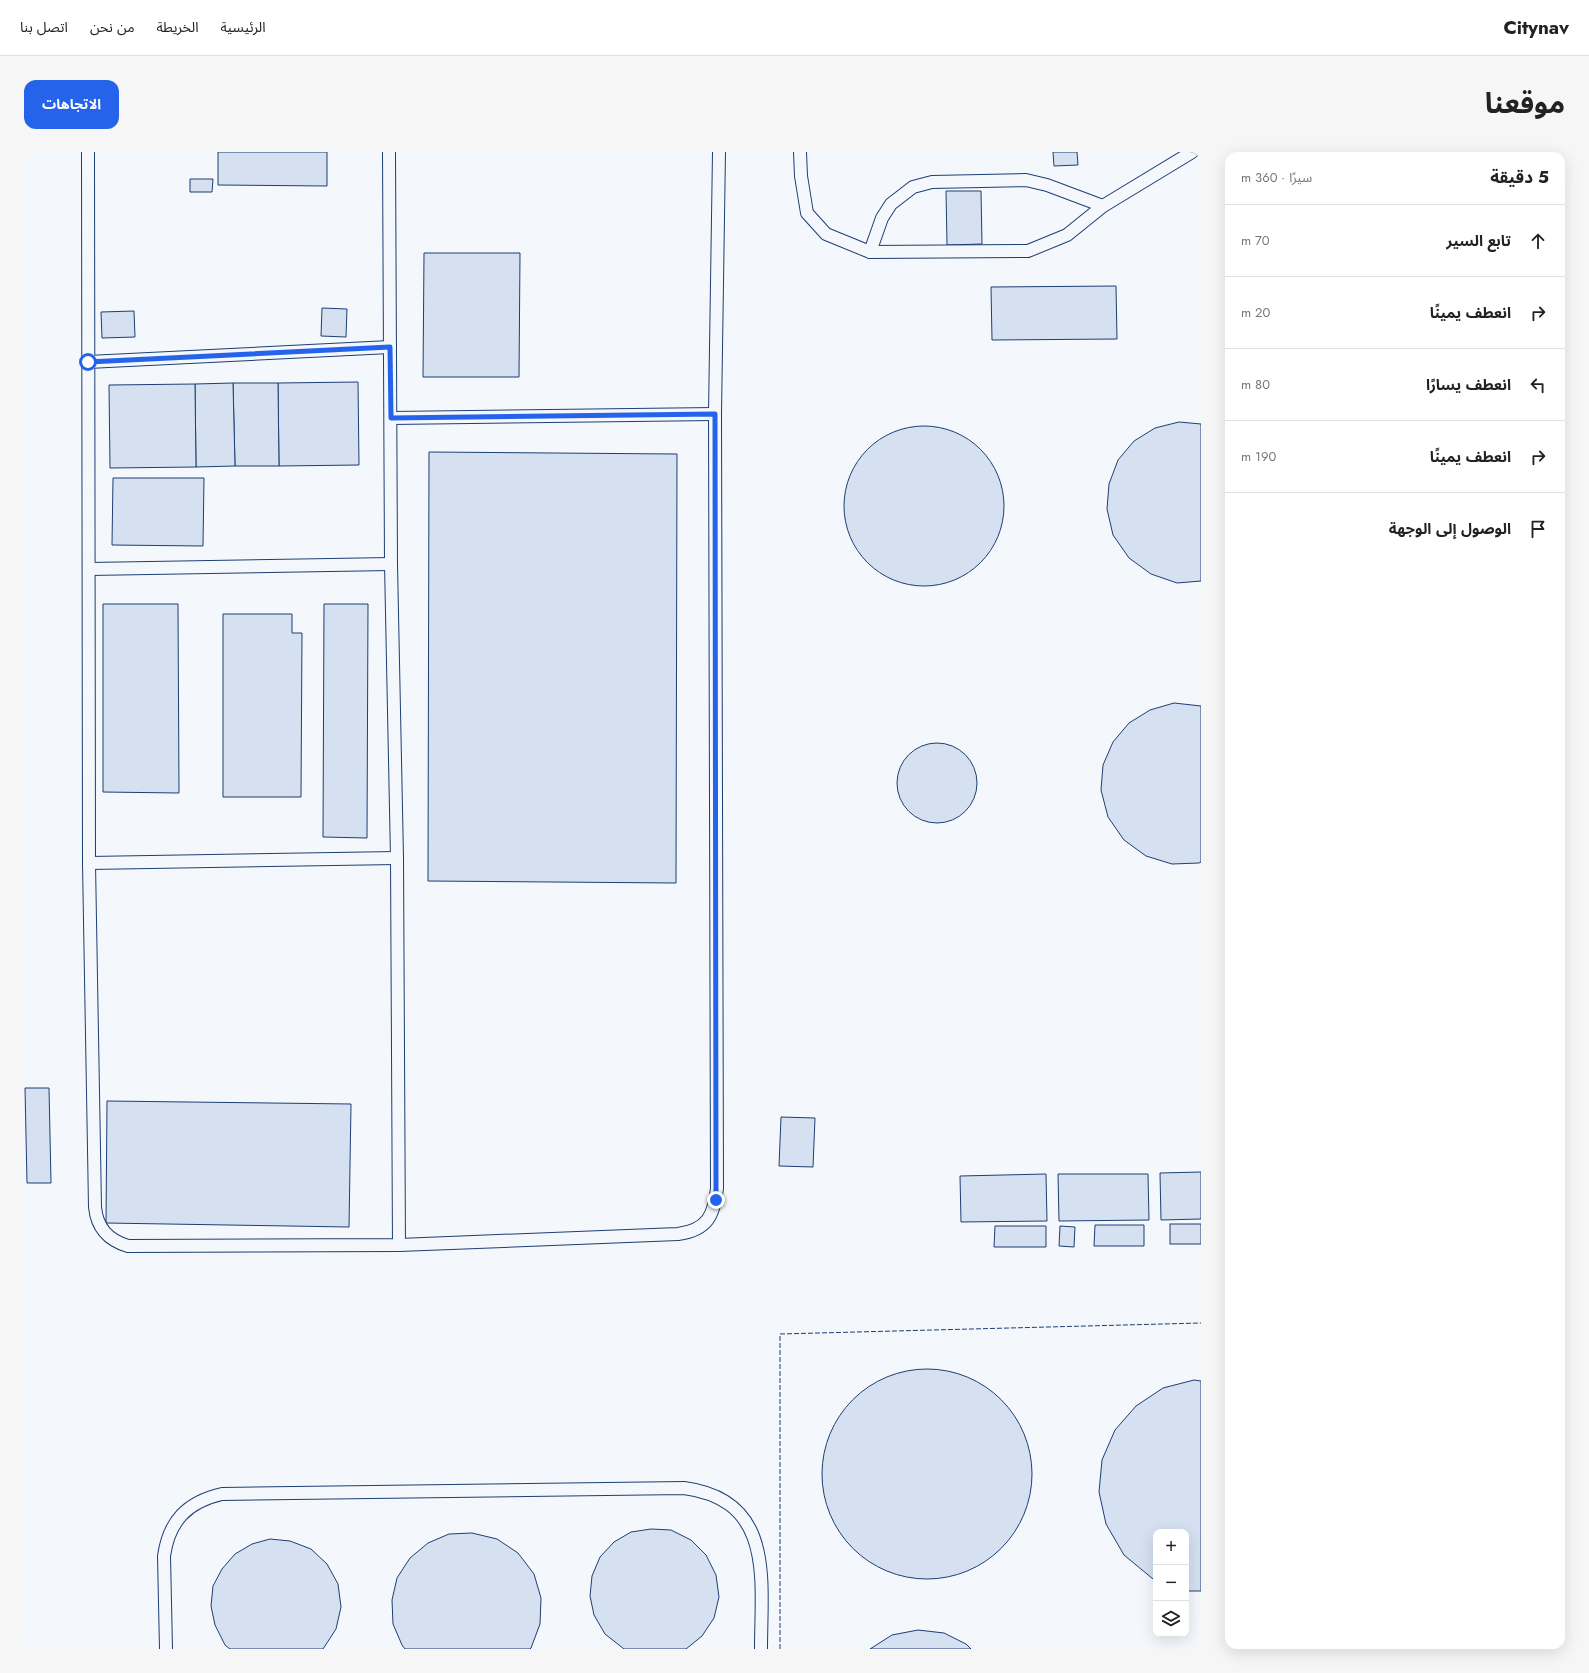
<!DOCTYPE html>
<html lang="ar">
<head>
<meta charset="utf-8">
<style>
	:root { --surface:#fff; --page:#f6f6f6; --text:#222; --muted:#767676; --line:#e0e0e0; --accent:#2563eb }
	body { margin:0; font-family:Jost,"Noto Sans Arabic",sans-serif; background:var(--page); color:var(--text); direction:rtl }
	.controls { position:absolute; right:12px; bottom:12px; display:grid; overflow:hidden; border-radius:8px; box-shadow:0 4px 16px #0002 }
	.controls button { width:36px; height:36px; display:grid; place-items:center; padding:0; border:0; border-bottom:1px solid var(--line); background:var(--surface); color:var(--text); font:20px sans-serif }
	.stop { position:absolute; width:12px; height:12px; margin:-9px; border:3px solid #2563eb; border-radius:50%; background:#fff }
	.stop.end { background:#2563eb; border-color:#fff; box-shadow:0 1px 4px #0008 }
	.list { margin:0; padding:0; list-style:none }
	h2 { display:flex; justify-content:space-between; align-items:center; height:52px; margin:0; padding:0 16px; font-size:17px }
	h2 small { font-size:13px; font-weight:400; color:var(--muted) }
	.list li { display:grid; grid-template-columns:26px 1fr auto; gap:12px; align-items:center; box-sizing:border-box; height:72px; padding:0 16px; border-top:1px solid var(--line) }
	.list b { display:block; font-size:15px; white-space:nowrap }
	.list em { font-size:13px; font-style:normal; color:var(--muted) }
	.icon { flex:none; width:22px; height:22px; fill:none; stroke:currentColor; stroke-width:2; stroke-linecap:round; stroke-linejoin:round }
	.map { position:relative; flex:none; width:1177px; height:1497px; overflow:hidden; direction:ltr; border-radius:12px }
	header { display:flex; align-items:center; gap:24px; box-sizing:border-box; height:56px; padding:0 20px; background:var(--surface); border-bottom:1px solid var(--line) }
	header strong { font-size:19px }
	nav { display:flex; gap:22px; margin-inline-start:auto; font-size:14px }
	.intro { display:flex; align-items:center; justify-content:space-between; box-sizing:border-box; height:96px; padding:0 24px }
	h1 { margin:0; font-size:28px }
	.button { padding:10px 18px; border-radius:12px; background:var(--accent); color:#fff; font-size:14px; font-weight:700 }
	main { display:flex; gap:24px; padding:0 24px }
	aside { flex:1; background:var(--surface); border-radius:12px; box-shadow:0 4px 16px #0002 }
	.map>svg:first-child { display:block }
</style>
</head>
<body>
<header>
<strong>Citynav</strong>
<nav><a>الرئيسية</a><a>الخريطة</a><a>من نحن</a><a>اتصل بنا</a></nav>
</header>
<div class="intro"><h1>موقعنا</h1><a class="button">الاتجاهات</a></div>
<main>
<aside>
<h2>5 دقيقة<small>سيرًا · 360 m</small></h2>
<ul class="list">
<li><svg class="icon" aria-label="ahead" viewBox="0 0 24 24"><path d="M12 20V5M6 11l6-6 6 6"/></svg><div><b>تابع السير</b></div><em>70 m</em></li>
<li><svg class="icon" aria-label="right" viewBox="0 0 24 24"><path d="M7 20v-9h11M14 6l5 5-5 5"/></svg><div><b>انعطف يمينًا</b></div><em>20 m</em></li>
<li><svg class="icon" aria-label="left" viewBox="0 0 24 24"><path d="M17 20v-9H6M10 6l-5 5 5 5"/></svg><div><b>انعطف يسارًا</b></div><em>80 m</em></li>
<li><svg class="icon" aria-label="right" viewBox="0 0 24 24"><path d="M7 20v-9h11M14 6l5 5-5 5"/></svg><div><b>انعطف يمينًا</b></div><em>190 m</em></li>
<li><svg class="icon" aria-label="arrive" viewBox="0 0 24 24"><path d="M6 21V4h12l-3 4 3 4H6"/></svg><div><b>الوصول إلى الوجهة</b></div></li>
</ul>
</aside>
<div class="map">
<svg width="1177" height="1497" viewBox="0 0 1177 1497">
	<rect width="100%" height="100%" fill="#f4f7fb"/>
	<g fill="#d5e0f0" stroke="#1d3f73">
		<path d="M194,0H303V34L194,33Z"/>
		<path d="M1029,0H1053L1054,13L1030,14Z"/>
		<path d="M166,27H189L188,40H166Z"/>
		<path d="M922,39H957L958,92L923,93Z"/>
		<path d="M400,101H496L495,225H399Z"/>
		<path d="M1092,134L1093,187L968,188L967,135Z"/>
		<path d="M298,156L323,157L322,185L297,184Z"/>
		<path d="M110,159L111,185L78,186L77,160Z"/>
		<path d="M334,230L335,313L255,314L254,231Z"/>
		<path d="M209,231H254L255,314H211Z"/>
		<path d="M209,231L211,314L172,315L171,232Z"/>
		<path d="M171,232L172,315L86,316L85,233Z"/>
		<path d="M1155,270L1177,272V429L1153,431L1127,422L1105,406L1089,383L1083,357L1085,332L1094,308L1110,289L1131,276Z"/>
		<circle cx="900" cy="354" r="80"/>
		<path d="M405,300L653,302L652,731L404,729Z"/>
		<path d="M89,326H180L179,394L88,393Z"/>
		<path d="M79,452H154L155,641L79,640Z"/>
		<path d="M300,452H344L343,686L299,685Z"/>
		<path d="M199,462H268V481H278L277,645H199Z"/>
		<path d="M1150,551L1177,554V710L1175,711L1148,712L1122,704L1100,688L1084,665L1077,638L1079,613L1089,590L1105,571L1126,558Z"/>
		<circle cx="913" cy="631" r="40"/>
		<path d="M1,936H25L27,1031H3Z"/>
		<path d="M83,949L327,952L325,1075L82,1071Z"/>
		<path d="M757,965L791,966L789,1015L755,1014Z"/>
		<path d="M1177,1020V1067L1137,1068L1136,1021Z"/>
		<path d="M1022,1022L1023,1069L937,1070L936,1024Z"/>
		<path d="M1034,1022H1124L1125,1068L1035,1069Z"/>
		<rect x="1146" y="1072" width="31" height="20"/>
		<path d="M1071,1073H1120V1094H1070Z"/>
		<path d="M971,1074H1022V1095H970Z"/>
		<path d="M1036,1074L1051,1075L1050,1095L1035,1094Z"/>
		<circle cx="903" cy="1322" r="105"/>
		<path d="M1170,1228L1177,1229V1439H1162V1380H1132V1428L1129,1427L1100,1403L1082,1372L1075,1340L1078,1308L1091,1278L1112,1254L1139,1236Z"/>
		<path d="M627,1377L647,1378L667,1388L682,1403L692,1423L695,1445L690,1466L678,1484L662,1497H600L581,1482L570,1463L566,1444L568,1424L576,1405L590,1390L607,1380Z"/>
		<path d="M448,1381L473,1387L494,1401L510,1422L517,1446L516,1472L507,1496L506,1497H381L378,1493L369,1472L368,1448L373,1426L386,1406L404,1391L425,1382Z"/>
		<path d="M246,1387L266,1389L287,1397L303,1412L314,1432L317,1455L312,1477L299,1497H206L201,1493L191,1473L187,1454L189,1434L198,1417L211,1402L228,1392Z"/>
		<path d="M894,1478L920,1481L942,1492L947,1497H846L868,1483Z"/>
	</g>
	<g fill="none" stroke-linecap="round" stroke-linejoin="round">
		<g stroke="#1d3f73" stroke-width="14">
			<g id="service">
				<path d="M64,0L65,711L71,1055C73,1076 84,1088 104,1094L375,1093L654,1082C684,1078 690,1063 693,1036L691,262L695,0"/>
				<path d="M365,0L367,412L373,706L375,1093"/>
				<path d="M776,0L777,24L783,61L802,82L846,100L1004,99L1043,83L1079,54L1168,0"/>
				<path d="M846,100L858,66L867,52L889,35L908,30L1002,28L1023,33L1079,54"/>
				<path d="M64,210L366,195"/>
				<path d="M367,266L691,262"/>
				<path d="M65,417L367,412"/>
				<path d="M65,711L373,706"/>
				<path d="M142,1497L140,1404C145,1369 163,1350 198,1342L660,1336C751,1348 737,1428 737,1497"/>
			</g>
		</g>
		<use href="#service" stroke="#f4f7fb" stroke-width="12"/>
		<path stroke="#1d3f73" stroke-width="1" stroke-dasharray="5 2" stroke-linecap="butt" d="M756,1497V1182L1177,1171"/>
	</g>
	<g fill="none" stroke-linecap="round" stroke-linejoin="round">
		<path stroke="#2563eb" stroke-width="5" d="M64,210L366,195L367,266L691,262L692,1048"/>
	</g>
</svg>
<div class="controls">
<button>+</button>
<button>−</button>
<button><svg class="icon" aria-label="layers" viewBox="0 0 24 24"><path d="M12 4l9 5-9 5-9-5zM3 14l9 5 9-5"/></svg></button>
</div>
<div class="stop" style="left:64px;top:210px"></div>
<div class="stop end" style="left:692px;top:1048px"></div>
</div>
</main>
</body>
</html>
